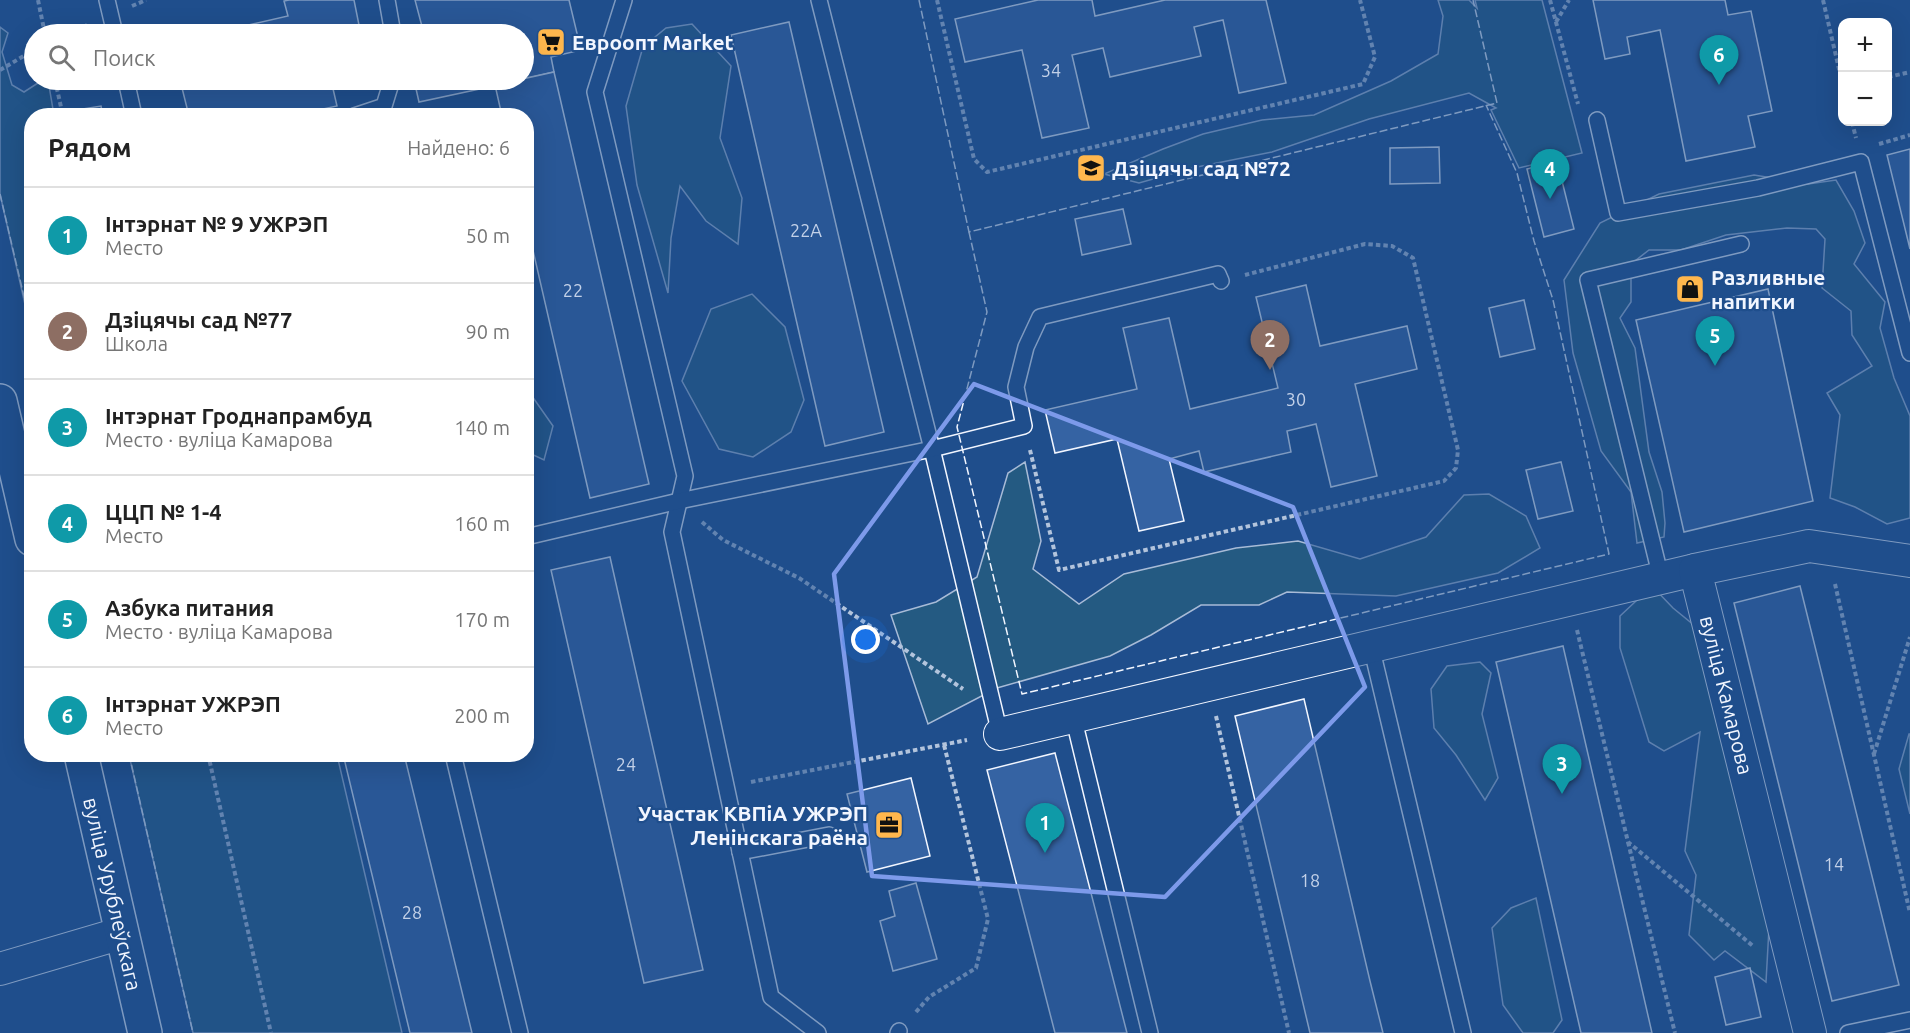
<!DOCTYPE html>
<html lang="ru">
<head>
<meta charset="utf-8">
<style>
	:root { --surface:#fff; --page:#f6f6f6; --text:#222; --muted:#767676; --line:#e0e0e0; --accent:#856535 }
	body { margin:0; font-family:Ubuntu,sans-serif; background:var(--page); color:var(--text) }
	.controls { position:absolute; right:18px; top:18px; display:grid; overflow:hidden; border-radius:12px; box-shadow:0 6px 24px #0002 }
	.controls button { width:54px; height:54px; display:grid; place-items:center; padding:0; border:0; border-bottom:2px solid var(--line); background:var(--surface); color:var(--text); font:30px sans-serif }
	.you { position:absolute; left:866px; top:640px; width:21px; height:21px; margin:-15px; border:4px solid #fff; border-radius:50%; background:#1a73e8; box-shadow:0 0 0 9px #1a73e833 }
	.badge { display:grid; place-items:center; width:39px; height:39px; border-radius:50%; background:var(--accent); color:#fff; font-size:20px; font-weight:700 }
	.pin { position:absolute; translate:-50% -50px; filter:drop-shadow(0 2px 3px #0008) }
	.pin::after { content:''; position:absolute; top:32px; width:21px; height:18px; background:inherit; clip-path:polygon(0 0,100% 0,50% 100%) }
	.list { margin:0; padding:0; list-style:none }
	h2 { display:flex; justify-content:space-between; align-items:center; height:78px; margin:0; padding:0 24px; font-size:26px }
	h2 small { font-size:20px; font-weight:400; color:var(--muted) }
	.list li { display:grid; grid-template-columns:39px 1fr auto; gap:18px; align-items:center; box-sizing:border-box; height:96px; padding:0 24px; border-top:2px solid var(--line) }
	.list b { display:block; font-size:22px; white-space:nowrap }
	.list p { margin:0; font-size:20px; white-space:nowrap; color:var(--muted) }
	.list em { font-size:20px; font-style:normal; color:var(--muted) }
	.icon { flex:none; width:33px; height:33px; fill:none; stroke:currentColor; stroke-width:2; stroke-linecap:round; stroke-linejoin:round }
	.map { position:relative; flex:none; width:1910px; height:1033px; overflow:hidden }
	.search { position:absolute; background:var(--surface); box-shadow:0 6px 24px #0002; left:24px; top:24px; width:510px; height:66px; display:flex; align-items:center; gap:15px; box-sizing:border-box; padding:0 21px; border-radius:33px; color:var(--muted); font-size:22px }
	.panel { position:absolute; background:var(--surface); box-shadow:0 6px 24px #0002; left:24px; top:108px; width:510px; height:654px; border-radius:24px }
	.map>svg:first-child { display:block }
</style>
</head>
<body>
<div class="map">
<svg width="1910" height="1033" viewBox="0 0 1910 1033">
	<rect width="100%" height="100%" fill="#1f4e8c"/>
	<g fill="#245a82" stroke="#a8bbd7" stroke-width="1.5">
		<path d="M1438,0H1469L1477,8L1475,0H1542L1582,153L1519,168L1491,110L1496,108L1469,93L1369,119L1272,152L1192,168L1139,183L1104,174L1163,149L1203,134L1262,120L1314,115L1391,81L1438,54L1443,16Z"/>
		<path d="M692,24L731,66L720,138L742,198L738,244L706,221L680,186L671,238L668,293L637,185L626,106L643,47L666,28Z"/>
		<path d="M0,27L8,33L2,52L12,85L24,92L38,83V80H48L54,115L32,116L31,331L0,194Z"/>
		<path d="M1754,175L1808,184L1836,180L1854,211L1865,243L1854,264L1885,302L1880,328L1894,378L1910,416V518L1887,524L1855,507L1830,498L1840,415L1827,393L1872,366L1852,335L1851,311L1822,288L1825,239L1816,229L1787,228L1726,235L1681,250H1649L1631,264V302L1620,318L1635,348L1649,452L1662,492L1665,523L1664,537L1637,543L1631,492L1601,451L1573,353L1564,280L1600,223L1659,194Z"/>
		<path d="M752,294L785,327L804,400L791,432L753,457L719,449L682,381L711,309Z"/>
		<path d="M527,389L553,426L544,460L527,452Z"/>
		<path d="M1025,462L1041,541L1033,569L1079,604L1124,574L1236,548L1298,541L1360,559L1426,537L1464,495L1489,494L1526,516L1540,548L1498,573L1396,596L1287,592L1259,605H1201L1151,635L1110,656L997,688L928,724L891,615L936,602L977,577L1008,473Z"/>
		<path d="M1652,586L1673,608L1706,635L1769,928L1766,982L1725,951L1714,960L1689,935L1696,875L1685,851L1700,732L1664,751L1649,742L1620,648V616Z"/>
		<path d="M1480,662L1491,673L1482,714L1498,778L1485,800L1456,755L1434,728L1431,689L1447,666Z"/>
		<path d="M1909,734H1910V814L1899,769Z"/>
		<path d="M129,755H337L402,1033H193Z"/>
		<path d="M1536,898L1562,1020L1553,1033H1523L1503,1005L1492,928L1511,908Z"/>
	</g>
	<g fill="#3563a3" stroke="#f2f6ff" stroke-width="1.5">
		<path d="M289,0H354L359,25L321,34H209L288,16L284,1Z"/>
		<path d="M415,0H569L581,50L551,57L554,72L524,79V34H424Z"/>
		<path d="M1038,0H1092L1095,16L1165,0H1266L1286,83L1239,93L1223,20L1214,22L1194,27L1201,56L1110,77L1103,48L1072,55L1089,128L1042,138L1022,50L965,62L955,19Z"/>
		<path d="M1593,0H1725L1728,15L1751,11L1772,111L1748,116L1755,147L1686,161L1660,30L1627,37L1630,54L1605,59Z"/>
		<path d="M789,22L884,432L825,446L731,35Z"/>
		<path d="M554,72L649,484L590,498L526,220V116H502L495,85Z"/>
		<path d="M180,80H331L337,106L309,112L310,116H189Z"/>
		<path d="M414,80H522L419,102Z"/>
		<path d="M101,106L103,116H84L82,109Z"/>
		<path d="M1439,147L1440,183L1390,184V148Z"/>
		<path d="M1910,149V249L1887,155Z"/>
		<path d="M1557,161L1574,229L1544,237L1527,169Z"/>
		<path d="M1123,209L1131,244L1082,255L1075,219Z"/>
		<path d="M1306,285L1320,346L1407,326L1417,369L1355,384L1377,476L1331,487L1316,424L1287,431L1291,452L1204,472L1199,451L1169,459L1184,521L1139,531L1117,439L1055,453L1045,410L1137,389L1123,328L1169,318L1190,409L1278,388L1256,297Z"/>
		<path d="M1768,289L1813,501L1684,532L1636,320Z"/>
		<path d="M1524,300L1535,349L1500,357L1489,308Z"/>
		<path d="M1561,462L1573,511L1538,519L1526,470Z"/>
		<path d="M610,557L703,970L644,983L551,570Z"/>
		<path d="M1800,586L1899,985L1832,1001L1734,603Z"/>
		<path d="M1563,646L1609,845L1652,1033H1581L1496,662Z"/>
		<path d="M1304,699L1370,981L1383,1033H1310L1235,716Z"/>
		<path d="M1055,753L1127,1033H1055L1030,936L987,770Z"/>
		<path d="M343,754H404L472,1033H410Z"/>
		<path d="M911,778L930,856L867,872L847,794Z"/>
		<path d="M916,883L937,959L893,971L880,921L895,916L889,891Z"/>
		<path d="M1750,968L1761,1017L1726,1025L1715,977Z"/>
	</g>
	<g fill="none" stroke-linecap="round" stroke-linejoin="round">
		<g stroke="#f2f6ff" stroke-width="18">
			<g id="lane">
				<path d="M107,0L115,34"/>
				<path d="M387,0L393,34"/>
				<path d="M624,0L595,92L685,476L672,532L771,997L818,1033"/>
				<path d="M819,0L932,449L1000,734"/>
				<path d="M126,80L134,116"/>
				<path d="M354,116L384,106L392,80"/>
				<path d="M1597,120L1618,213L1758,188L1861,162L1910,353"/>
				<path d="M526,537L679,501L932,449L1024,426L1016,387L1026,347L1040,317L1218,274L1221,281"/>
				<path d="M1661,578L1588,280L1741,244"/>
				<path d="M1371,646L1463,1033"/>
				<path d="M1073,716L1150,1033"/>
				<path d="M453,754L520,1033"/>
				<path d="M740,852L829,835"/>
				<path d="M898,1033L899,1031"/>
				<path d="M1848,1033L1910,1020"/>
			</g>
		</g>
		<g stroke="#f2f6ff" stroke-width="34">
			<g id="street">
				<path d="M1000,734L1695,570"/>
				<path d="M0,969L122,933"/>
				<path d="M1810,1033L1695,570L1809,546L1910,561"/>
			</g>
		</g>
		<g stroke="#f2f6ff" stroke-width="36">
			<g id="secondary">
				<path d="M0,401L32,539"/>
				<path d="M81,754L145,1033"/>
			</g>
		</g>
		<g stroke="#b3c4dc" stroke-width="4" stroke-dasharray="4.5 3" stroke-linecap="butt">
			<path d="M38,0L45,34"/>
			<path d="M937,0L974,159L987,172L1363,84L1375,57L1360,0"/>
			<path d="M1550,0L1578,104"/>
			<path d="M1823,0L1842,82"/>
			<path d="M132,6L146,0"/>
			<path d="M1556,22L1569,0"/>
			<path d="M65,34L87,25"/>
			<path d="M0,70L34,50"/>
			<path d="M1888,77L1910,72"/>
			<path d="M55,80L63,116"/>
			<path d="M1852,122L1856,138"/>
			<path d="M1879,144L1910,135"/>
			<path d="M1030,450L1059,570L1444,481L1456,468L1458,450L1413,258L1392,246L1365,244L1245,275"/>
			<path d="M702,522L723,540L799,578L963,689"/>
			<path d="M1835,584L1910,913"/>
			<path d="M1577,630L1628,842L1753,946"/>
			<path d="M1216,716L1289,1033"/>
			<path d="M208,754L271,1033"/>
			<path d="M1874,754L1910,637"/>
			<path d="M751,782L967,740"/>
			<path d="M1628,842L1675,1033"/>
			<path d="M916,1012L929,997L976,968L988,919L944,745"/>
		</g>
		<use href="#lane" stroke="#1f4e8c" stroke-width="15"/>
		<use href="#street" stroke="#1f4e8c" stroke-width="32"/>
		<use href="#secondary" stroke="#1f4e8c" stroke-width="33"/>
		<g stroke="#f2f6ff" stroke-width="1.5" stroke-dasharray="8 3" stroke-linecap="butt">
			<path d="M919,0L969,232L1497,103L1473,0"/>
			<path d="M0,194L32,331"/>
			<path d="M969,232L987,312L957,427L1022,694L1609,554L1553,300L1534,241L1517,173L1486,105"/>
			<path d="M129,754L193,1033"/>
		</g>
	</g>
	<path d="M0 0H1910V1033H0ZM974,384L1293,507L1365,687L1165,897L872,876L834,574Z" fill="#1f4e8c" fill-opacity=".55" fill-rule="evenodd"/>
	<path fill="none" stroke="#7d9aea" stroke-width="4.5" stroke-linejoin="round" d="M974,384L1293,507L1365,687L1165,897L872,876L834,574Z"/>
	<defs>
		<g id="supermarket-square" transform="scale(1.5)"><rect x="-9" y="-9" width="18" height="18" rx="4" fill="#ffb74d" stroke="#1f4e8c"/><path d="M-6-5.5h2.5l.6 2H6L4.5 2H-2.5L-4.4-4H-6ZM-1.5 3.2a1.3 1.3 0 1 0 .1 0ZM3 3.2a1.3 1.3 0 1 0 .1 0Z" fill="#111"/></g>
		<g id="school-square" transform="scale(1.5)"><rect x="-9" y="-9" width="18" height="18" rx="4" fill="#ffb74d" stroke="#1f4e8c"/><path d="M0-5L7-2L0 1L-7-2ZM-4 1L0 2.5L4 1V4Q0 6-4 4Z" fill="#111"/></g>
		<g id="shop-square" transform="scale(1.5)"><rect x="-9" y="-9" width="18" height="18" rx="4" fill="#ffb74d" stroke="#1f4e8c"/><path d="M-5-2.5h2.3a2.7 3.5 0 0 1 5.4 0H5L5.5 6h-11ZM-1.5-2.5h3a1.5 2.3 0 0 0-3 0Z" fill="#111"/></g>
		<g id="office-square" transform="scale(1.5)"><rect x="-9" y="-9" width="18" height="18" rx="4" fill="#ffb74d" stroke="#1f4e8c"/><path d="M-6-3h4V-5.5h4V-3h4V5H-6ZM-1-4.5V-3h2v-1.5ZM-6 0V1H6V0Z" fill="#111"/></g>
	</defs>
	<g fill-rule="evenodd">
		<use href="#supermarket-square" x="551" y="42"/>
		<use href="#school-square" x="1091" y="168"/>
		<use href="#shop-square" x="1690" y="289"/>
		<use href="#office-square" x="889" y="825"/>
	</g>
	<g text-anchor="middle" dominant-baseline="central" stroke-width="4.5" stroke-linejoin="round" paint-order="stroke">
		<g font-size="18" fill="#c3d1e8">
			<text x="1051" y="70">34</text>
			<text x="806" y="230">22А</text>
			<text x="573" y="290">22</text>
			<text x="1296" y="399">30</text>
			<text x="626" y="764">24</text>
			<text x="1834" y="864">14</text>
			<text x="1310" y="880">18</text>
			<text x="412" y="912">28</text>
		</g>
		<g font-size="21" font-weight="bold" fill="#f2f6ff" stroke="#1f4e8c" text-anchor="start">
			<text x="572" y="42">Евроопт Market</text>
			<text x="1112" y="168">Дзіцячы сад №72</text>
			<text x="1711" y="277">Разливные<tspan x="1711" dy="24">напитки</tspan></text>
			<text x="868" y="813" text-anchor="end">Участак КВПіА УЖРЭП<tspan x="868" dy="24">Ленінскага раёна</tspan></text>
		</g>
		<g font-size="21" fill="#f2f6ff" stroke="#1f4e8c">
			<text transform="translate(1727 695) rotate(76)">вуліца Камарова</text>
			<text transform="translate(113 894) rotate(77)">вуліца Урублеўскага</text>
		</g>
	</g>
</svg>
<div class="controls">
<button>+</button>
<button>−</button>
</div>
<div class="you"></div>
<div class="pin badge" style="left:1045px;top:853px;background:#0f9aa8">1</div>
<div class="pin badge" style="left:1270px;top:370px;background:#8d6e63">2</div>
<div class="pin badge" style="left:1562px;top:794px;background:#0f9aa8">3</div>
<div class="pin badge" style="left:1550px;top:199px;background:#0f9aa8">4</div>
<div class="pin badge" style="left:1715px;top:366px;background:#0f9aa8">5</div>
<div class="pin badge" style="left:1719px;top:85px;background:#0f9aa8">6</div>
<div class="search"><svg class="icon" aria-label="search" viewBox="0 0 24 24"><circle cx="10" cy="10" r="6"/><path d="M15 15l6 6"/></svg>Поиск</div>
<section class="panel">
<h2>Рядом<small>Найдено: 6</small></h2>
<ul class="list">
<li><span class="badge" style="background:#0f9aa8">1</span><div><b>Інтэрнат № 9 УЖРЭП</b><p>Место</p></div><em>50 m</em></li>
<li><span class="badge" style="background:#8d6e63">2</span><div><b>Дзіцячы сад №77</b><p>Школа</p></div><em>90 m</em></li>
<li><span class="badge" style="background:#0f9aa8">3</span><div><b>Інтэрнат Гроднапрамбуд</b><p>Место · вуліца Камарова</p></div><em>140 m</em></li>
<li><span class="badge" style="background:#0f9aa8">4</span><div><b>ЦЦП № 1-4</b><p>Место</p></div><em>160 m</em></li>
<li><span class="badge" style="background:#0f9aa8">5</span><div><b>Азбука питания</b><p>Место · вуліца Камарова</p></div><em>170 m</em></li>
<li><span class="badge" style="background:#0f9aa8">6</span><div><b>Інтэрнат УЖРЭП</b><p>Место</p></div><em>200 m</em></li>
</ul>
</section>
</div>
</body>
</html>
